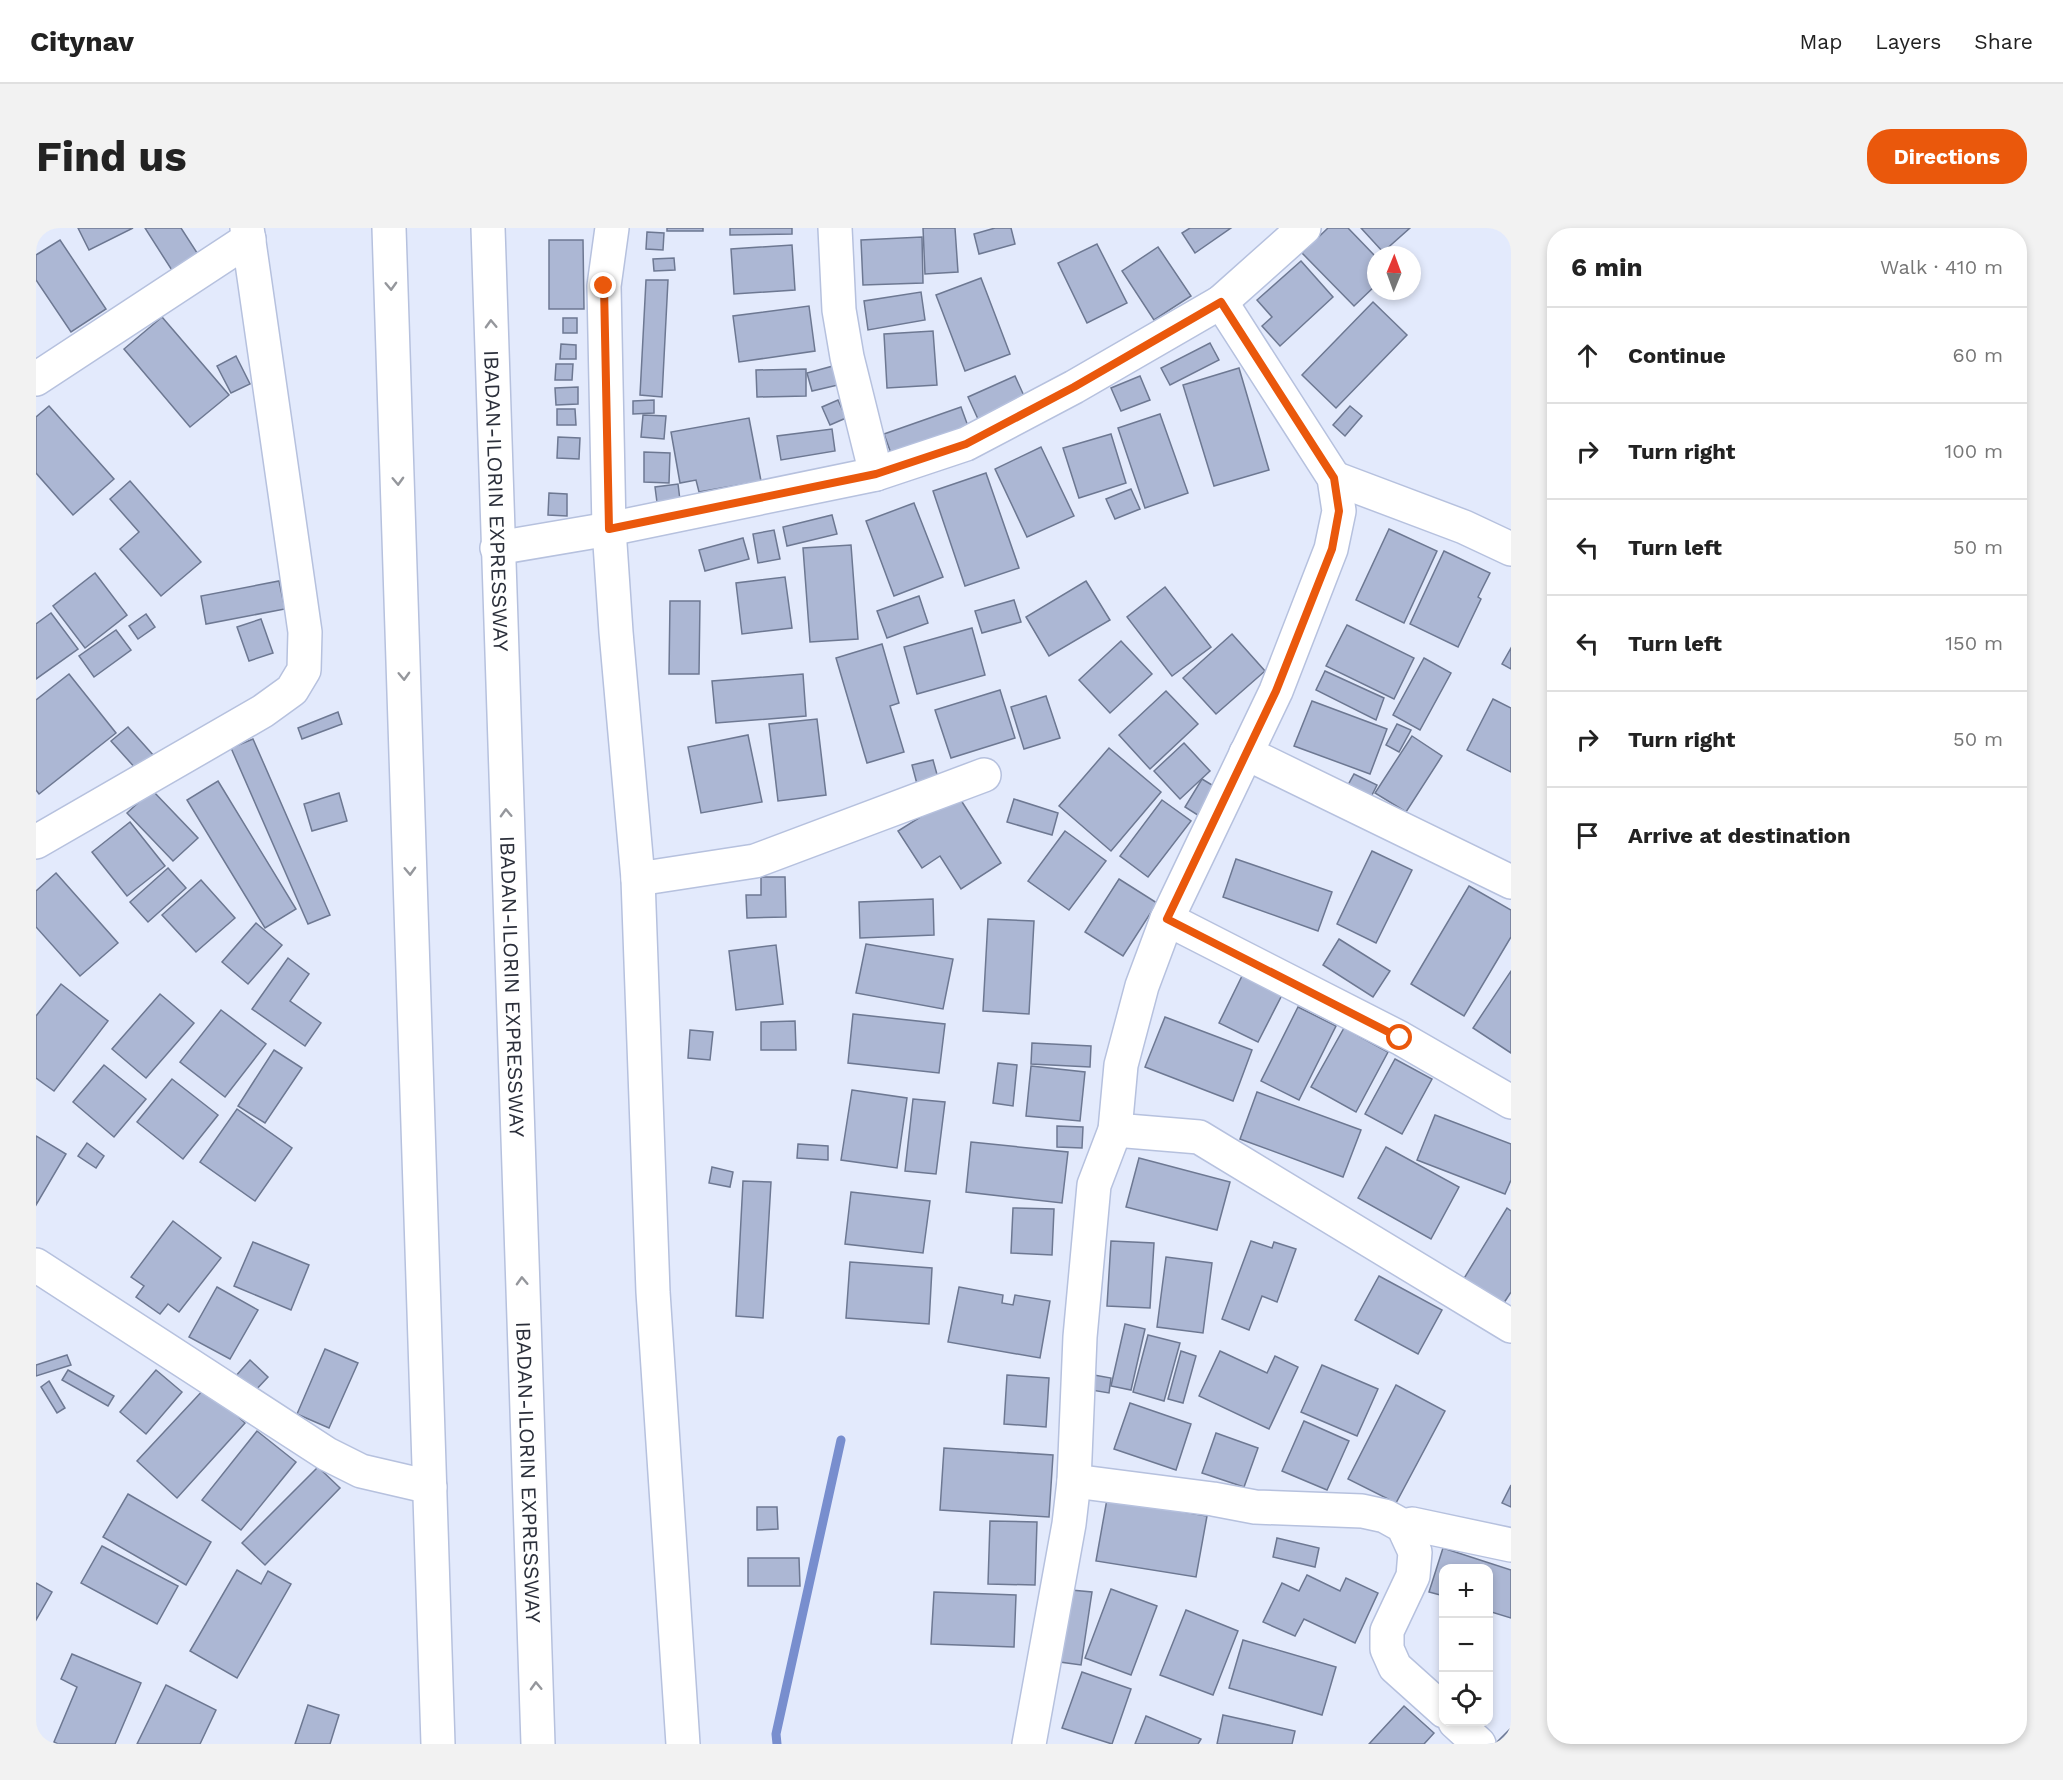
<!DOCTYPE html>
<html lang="en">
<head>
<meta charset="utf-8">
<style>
	:root { --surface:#fff; --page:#f2f2f2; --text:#222; --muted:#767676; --line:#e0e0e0; --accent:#ea580c }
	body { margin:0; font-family:"Work Sans",sans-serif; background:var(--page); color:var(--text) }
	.controls { position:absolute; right:18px; bottom:18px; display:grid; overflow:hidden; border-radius:12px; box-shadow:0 3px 9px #0003 }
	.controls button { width:54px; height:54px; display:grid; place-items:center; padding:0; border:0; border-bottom:2px solid var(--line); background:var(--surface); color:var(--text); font:30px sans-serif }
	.compass { position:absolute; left:1331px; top:18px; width:54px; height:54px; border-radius:50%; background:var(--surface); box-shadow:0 3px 9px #0003; rotate:1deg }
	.stop { position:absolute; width:18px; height:18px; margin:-14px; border:4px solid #ea580c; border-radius:50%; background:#fff }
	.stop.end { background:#ea580c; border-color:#fff; box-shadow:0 2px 6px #0008 }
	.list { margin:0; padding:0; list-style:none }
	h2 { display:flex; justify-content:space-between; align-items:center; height:78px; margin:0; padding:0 24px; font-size:26px }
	h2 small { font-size:20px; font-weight:400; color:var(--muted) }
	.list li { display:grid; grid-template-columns:39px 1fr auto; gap:18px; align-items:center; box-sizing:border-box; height:96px; padding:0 24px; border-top:2px solid var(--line) }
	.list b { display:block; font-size:22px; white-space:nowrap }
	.list em { font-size:20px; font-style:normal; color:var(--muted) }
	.icon { flex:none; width:33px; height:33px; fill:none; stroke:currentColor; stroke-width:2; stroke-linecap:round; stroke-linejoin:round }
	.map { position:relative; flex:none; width:1475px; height:1516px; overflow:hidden; border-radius:24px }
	header { display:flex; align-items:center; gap:36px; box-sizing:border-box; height:84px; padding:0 30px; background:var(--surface); border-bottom:2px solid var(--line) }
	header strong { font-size:28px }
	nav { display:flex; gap:33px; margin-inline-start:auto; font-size:21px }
	.intro { display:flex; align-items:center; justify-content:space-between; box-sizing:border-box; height:144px; padding:0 36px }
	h1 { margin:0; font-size:42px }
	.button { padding:15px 27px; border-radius:24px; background:var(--accent); color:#fff; font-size:21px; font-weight:700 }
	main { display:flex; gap:36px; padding:0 36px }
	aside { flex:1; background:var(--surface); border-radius:24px; box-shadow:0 3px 9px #0003 }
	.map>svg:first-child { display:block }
</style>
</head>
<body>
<header>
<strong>Citynav</strong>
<nav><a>Map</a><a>Layers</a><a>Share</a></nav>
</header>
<div class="intro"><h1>Find us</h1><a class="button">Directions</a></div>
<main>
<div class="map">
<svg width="1475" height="1516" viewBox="0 0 1475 1516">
	<rect width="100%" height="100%" fill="#e3eafc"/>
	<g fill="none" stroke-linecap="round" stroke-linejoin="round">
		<path stroke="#788ece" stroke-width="9" d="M741,1516L740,1506L805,1212"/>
	</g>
	<g fill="#acb7d4" stroke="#6d7892" stroke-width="1.5">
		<path d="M42,0H97L53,22Z"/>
		<path d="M109,0H145L165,31L139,47Z"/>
		<rect x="631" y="0" width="36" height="3"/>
		<path d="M694,0H756V6L694,7Z"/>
		<path d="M887,0H919L922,44L889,46Z"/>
		<path d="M959,0H975L979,16L943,26L938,6Z"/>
		<path d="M1154,0H1195L1159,25L1146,5Z"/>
		<path d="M1292,0H1312L1340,29V57L1318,78L1266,25Z"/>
		<path d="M1325,0H1374L1347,24Z"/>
		<path d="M611,4L628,5L627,22L610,21Z"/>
		<path d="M886,9L887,55L827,57L825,12Z"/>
		<path d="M24,12L70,81L35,104L0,52V27Z"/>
		<path d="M513,12H547L548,81H513Z"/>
		<path d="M1061,16L1091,75L1051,95L1022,35Z"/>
		<path d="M756,17L759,62L698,66L695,21Z"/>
		<path d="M1122,19L1155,68L1118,92L1086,43Z"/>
		<path d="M638,30L639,42L618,43L617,31Z"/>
		<path d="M1265,33L1297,69L1244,118L1226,98L1236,89L1221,72Z"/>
		<path d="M945,50L974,126L929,143L900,67Z"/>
		<path d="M610,52H632L626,169L604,167Z"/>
		<path d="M885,64L889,92L832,102L828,73Z"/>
		<path d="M1337,74L1371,107L1300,180L1266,147Z"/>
		<path d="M773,78L779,123L703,134L697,88Z"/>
		<path d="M126,89L193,167L154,199L88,121Z"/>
		<rect x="527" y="90" width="14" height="15"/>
		<path d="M897,103L901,157L851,160L848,106Z"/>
		<path d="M1174,115L1183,132L1134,157L1125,140Z"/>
		<path d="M525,116L540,117V131H524Z"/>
		<path d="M200,128L214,156L195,165L181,138Z"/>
		<path d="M520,136H537L536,152H519Z"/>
		<path d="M797,138L802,157L776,163L771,145Z"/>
		<path d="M1203,140L1233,242L1178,258L1147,157Z"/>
		<path d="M770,141V168L721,169L720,142Z"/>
		<path d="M979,148L989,170L942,191L932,169Z"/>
		<path d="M1104,148L1114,172L1085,183L1075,160Z"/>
		<path d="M542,159V176L520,177L519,160Z"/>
		<path d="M618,172V185L597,186V173Z"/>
		<path d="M802,172L810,190L794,197L786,179Z"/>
		<path d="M13,178L78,251L37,287L0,245V189Z"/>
		<path d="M1314,178L1326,188L1309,208L1297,197Z"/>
		<path d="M925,179L933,201L856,228L848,206Z"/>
		<path d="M521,181H539L540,197H521Z"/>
		<path d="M1124,186L1152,265L1109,280L1082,200Z"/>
		<path d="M607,187L630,188L628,211L605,209Z"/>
		<path d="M713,190L725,253L663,264L660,252L644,255L635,204Z"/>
		<path d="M796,201L799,223L745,232L741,208Z"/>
		<path d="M1075,206L1090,255L1043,270L1027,220Z"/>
		<path d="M522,209L544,210L543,231L521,230Z"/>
		<path d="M1005,219L1038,288L991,309L959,241Z"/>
		<path d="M608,224L634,225L633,255L608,254Z"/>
		<path d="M950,245L983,340L929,358L897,263Z"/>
		<path d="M94,253L165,334L125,368L84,321L103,304L74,271Z"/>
		<path d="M642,256L645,280L622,282L619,259Z"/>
		<path d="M1095,261L1104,281L1079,291L1070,271Z"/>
		<path d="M513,265L531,266V288L512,287Z"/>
		<path d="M878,275L907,349L858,368L830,293Z"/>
		<path d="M796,287L801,306L751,318L747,299Z"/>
		<path d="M1353,301L1401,323L1368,395L1320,372Z"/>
		<path d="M738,302L744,331L722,335L717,306Z"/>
		<path d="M707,310L713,331L669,343L663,322Z"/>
		<path d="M815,317L822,411L774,414L767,320Z"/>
		<path d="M1408,323L1454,345L1442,369L1445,371L1422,419L1374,396Z"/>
		<path d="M59,345L91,387L49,420L17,378Z"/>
		<path d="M749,349L756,400L706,406L700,355Z"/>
		<path d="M243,353L249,381L170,396L165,368Z"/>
		<path d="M1050,353L1074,392L1013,428L990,389Z"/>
		<path d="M1129,359L1175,419L1136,448L1091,389Z"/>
		<path d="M883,368L892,395L851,410L841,383Z"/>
		<path d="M978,372L985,394L946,405L939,383Z"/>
		<path d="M634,373H664L663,446H633Z"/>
		<path d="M15,385L42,421L0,451V396Z"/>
		<path d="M110,386L119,399L102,411L93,398Z"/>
		<path d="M225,391L237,425L213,433L201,399Z"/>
		<path d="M1311,397L1378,430L1358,471L1290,438Z"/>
		<path d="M936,400L949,447L881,466L868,419Z"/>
		<path d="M80,402L95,422L58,449L43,428Z"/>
		<path d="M1196,406L1229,443L1180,486L1147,450Z"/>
		<path d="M1085,413L1116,446L1074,485L1043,452Z"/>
		<path d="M846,416L863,475L854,478L868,524L831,535L800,430Z"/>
		<path d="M1475,420V441L1466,436Z"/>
		<path d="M1388,430L1415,445L1384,502L1357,487Z"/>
		<path d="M1289,443L1348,470L1340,492L1280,462Z"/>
		<path d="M33,446L80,505L3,566L0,562V472Z"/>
		<path d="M767,446L770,488L680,495L676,453Z"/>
		<path d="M964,462L979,510L915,530L899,482Z"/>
		<path d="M1130,463L1162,496L1114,541L1083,507Z"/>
		<path d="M1010,468L1024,510L988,521L975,479Z"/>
		<path d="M1457,471L1475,480V544L1431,522Z"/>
		<path d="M1276,473L1351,501L1334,546L1258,518Z"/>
		<path d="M302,484L306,496L266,511L262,500Z"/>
		<path d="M781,491L790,567L742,573L733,496Z"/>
		<path d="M1361,496L1375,502L1363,524L1350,517Z"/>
		<path d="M92,499L118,528L101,542L75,513Z"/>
		<path d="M712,507L726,574L665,585L652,519Z"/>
		<path d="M1376,508L1406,528L1370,584L1339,565Z"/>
		<path d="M217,511L294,687L272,696L195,520Z"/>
		<path d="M1148,515L1174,543L1144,571L1118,543Z"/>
		<path d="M1073,520L1125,564L1075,623L1023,578Z"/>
		<path d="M897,532L902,550L881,556L876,537Z"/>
		<path d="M1318,546L1341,557L1335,569L1312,557Z"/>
		<path d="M1166,551L1186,563L1168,591L1149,579Z"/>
		<path d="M182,553L260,681L229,700L151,572Z"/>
		<path d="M116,562L162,610L137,633L91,585Z"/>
		<path d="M303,565L311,593L276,603L268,576Z"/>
		<path d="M921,566L965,635L925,661L904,628L886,640L862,603Z"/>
		<path d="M978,571L1022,585L1016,607L971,594Z"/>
		<path d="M1126,572L1155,593L1112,649L1084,628Z"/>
		<path d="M94,594L129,638L91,668L56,624Z"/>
		<path d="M1029,603L1070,633L1033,682L992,653Z"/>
		<path d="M1336,623L1376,642L1340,715L1301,696Z"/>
		<path d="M1200,631L1296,664L1282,703L1187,669Z"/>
		<path d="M132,640L150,660L112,694L94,674Z"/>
		<path d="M20,645L82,715L44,748L0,699V663Z"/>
		<path d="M725,649H749L750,689L711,690L710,667H725Z"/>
		<path d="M1083,651L1121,675L1087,728L1049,704Z"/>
		<path d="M165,652L199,690L160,724L126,687Z"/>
		<path d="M1433,658L1475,682V709L1428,788L1375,756Z"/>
		<path d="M897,671L898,707L824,710L823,674Z"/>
		<path d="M952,691L998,693L993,786L947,783Z"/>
		<path d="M220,695L246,717L212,756L186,734Z"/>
		<path d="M1303,711L1354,743L1337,769L1287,737Z"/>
		<path d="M830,716L917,731L907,781L820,765Z"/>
		<path d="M740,717L747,776L700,782L693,723Z"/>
		<path d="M252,730L273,746L254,773L285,795L269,818L216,781Z"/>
		<path d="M1475,743V825L1437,800Z"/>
		<path d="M1207,746L1247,765L1222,814L1183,795Z"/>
		<path d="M25,756L72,793L18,863L0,850V788Z"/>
		<path d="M124,766L158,795L110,850L76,821Z"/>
		<path d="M1262,779L1300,798L1263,872L1225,853Z"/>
		<path d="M185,782L230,816L189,869L144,834Z"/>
		<path d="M817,786L909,796L903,845L812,835Z"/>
		<path d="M1129,789L1216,822L1197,873L1109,839Z"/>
		<path d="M759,793L760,822H725V794Z"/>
		<path d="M1308,800L1352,824L1320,884L1275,859Z"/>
		<path d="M654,802L677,804L674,832L652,830Z"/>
		<path d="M996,815L1055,818L1054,839L995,836Z"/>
		<path d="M238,822L266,840L229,895L202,878Z"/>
		<path d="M1359,831L1396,851L1366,906L1329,886Z"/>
		<path d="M962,835L981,837L977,878L957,875Z"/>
		<path d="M68,837L110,871L78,909L37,874Z"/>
		<path d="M995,838L1049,844L1044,893L990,888Z"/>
		<path d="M136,851L182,887L147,931L101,894Z"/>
		<path d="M816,862L871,870L861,940L805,932Z"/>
		<path d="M1221,864L1325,902L1307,949L1204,911Z"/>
		<path d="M877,871L909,874L900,946L869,943Z"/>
		<path d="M201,881L256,920L219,973L164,934Z"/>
		<path d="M1399,887L1475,916V952L1469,966L1381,932Z"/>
		<path d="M1021,898L1047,899L1046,920L1021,919Z"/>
		<path d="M0,908L30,926L0,977Z"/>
		<path d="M935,914L1032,924L1026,975L930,964Z"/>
		<path d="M51,915L68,928L60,940L42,928Z"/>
		<path d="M762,916L792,918V932L761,930Z"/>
		<path d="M1350,919L1423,959L1395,1011L1322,970Z"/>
		<path d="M1103,930L1194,954L1181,1002L1090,979Z"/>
		<path d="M676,939L697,944L694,959L673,955Z"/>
		<path d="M707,953L735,954L727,1090L700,1088Z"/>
		<path d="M815,964L894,973L887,1025L809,1016Z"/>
		<path d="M977,980L1018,981L1016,1027L975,1025Z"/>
		<path d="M1471,980L1475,983V1064L1464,1081L1424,1057Z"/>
		<path d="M137,993L185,1030L143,1084L132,1076L124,1086L100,1069L108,1058L95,1049Z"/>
		<path d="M1075,1013L1118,1015L1114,1080L1071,1078Z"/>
		<path d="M1215,1013L1236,1020L1238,1014L1260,1021L1241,1074L1226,1068L1213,1102L1186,1091Z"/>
		<path d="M217,1014L273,1037L255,1082L198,1058Z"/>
		<path d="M1130,1029L1176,1035L1167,1105L1121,1099Z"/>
		<path d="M814,1034L896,1040L893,1096L810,1090Z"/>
		<path d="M1343,1048L1406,1082L1382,1126L1319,1092Z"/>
		<path d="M181,1059L222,1082L194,1131L153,1109Z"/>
		<path d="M923,1059L967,1067L966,1075L977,1077L979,1067L1014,1073L1004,1130L912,1114Z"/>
		<path d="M1089,1096L1109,1101L1095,1162L1075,1158Z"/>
		<path d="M1112,1107L1144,1115L1128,1173L1097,1164Z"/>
		<path d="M289,1121L322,1135L293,1200L261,1186Z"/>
		<path d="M1145,1123L1160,1128L1147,1175L1132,1171Z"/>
		<path d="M1184,1123L1231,1145L1239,1128L1262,1139L1233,1201L1163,1168Z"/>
		<path d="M31,1127L35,1137L0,1148V1137Z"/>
		<path d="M214,1132L232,1149L215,1167L198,1150Z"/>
		<path d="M1286,1137L1342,1161L1321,1208L1265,1184Z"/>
		<path d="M32,1142L78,1168L72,1178L26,1152Z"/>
		<path d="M120,1142L146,1164L110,1206L84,1184Z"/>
		<path d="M971,1147L1013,1150L1010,1199L968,1196Z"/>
		<path d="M1058,1147L1075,1150L1073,1165L1055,1162Z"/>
		<path d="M13,1153L29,1180L21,1185L5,1159Z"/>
		<path d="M1360,1157L1409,1183L1360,1275L1312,1251Z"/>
		<path d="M170,1159L209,1195L141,1270L101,1233Z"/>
		<path d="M1094,1175L1155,1196L1140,1242L1078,1221Z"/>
		<path d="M1268,1193L1313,1213L1291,1262L1246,1243Z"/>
		<path d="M221,1203L260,1234L205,1302L166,1272Z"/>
		<path d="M1180,1205L1222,1220L1208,1259L1166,1245Z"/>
		<path d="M908,1220L1017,1227L1013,1289L904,1282Z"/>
		<path d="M282,1239L304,1260L229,1337L206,1315Z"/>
		<path d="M1475,1257V1279L1466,1275Z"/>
		<path d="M92,1266L175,1314L150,1357L67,1309Z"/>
		<path d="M1071,1271L1171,1288L1160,1349L1060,1333Z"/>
		<path d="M721,1279H741L742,1301L721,1302Z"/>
		<path d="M954,1293L1001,1294L999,1357L952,1356Z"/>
		<path d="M1241,1310L1283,1320L1279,1339L1237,1329Z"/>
		<path d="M66,1318L142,1358L121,1396L45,1355Z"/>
		<path d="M1407,1320L1475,1342V1390L1452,1383V1340H1408V1368L1393,1364Z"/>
		<path d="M712,1330H763L764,1358H712Z"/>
		<path d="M201,1342L225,1356L232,1343L255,1356L201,1450L154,1423Z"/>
		<path d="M1271,1347L1304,1363L1310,1350L1342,1365L1319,1415L1268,1391L1259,1408L1227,1394L1246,1355L1263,1363Z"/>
		<path d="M0,1355L16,1364L0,1392Z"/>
		<path d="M1075,1361L1121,1378L1095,1447L1049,1430Z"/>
		<path d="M1035,1362L1056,1364L1045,1437L1024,1434Z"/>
		<path d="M898,1364L980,1367L978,1419L895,1416Z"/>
		<path d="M1150,1382L1202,1403L1177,1467L1124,1447Z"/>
		<path d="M1207,1412L1300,1439L1286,1487L1193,1460Z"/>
		<path d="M36,1426L105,1455L79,1516H22L18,1514L41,1459L25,1451Z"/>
		<path d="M1046,1444L1095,1461L1076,1516L1026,1500Z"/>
		<path d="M130,1457L180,1482L164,1516H101Z"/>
		<path d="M272,1477L303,1487L294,1516H259Z"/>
		<path d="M1368,1478L1398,1505L1388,1516H1333Z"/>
		<path d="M1187,1487L1259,1503L1256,1516H1181Z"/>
		<path d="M1110,1488L1165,1511L1162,1516H1099Z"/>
		<path d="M1475,1500V1516H1459Z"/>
	</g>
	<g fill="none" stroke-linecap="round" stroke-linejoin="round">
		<g stroke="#b6c1de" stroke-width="36">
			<g id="street">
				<path d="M576,0L568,58L573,301L580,404L602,651L617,1064L647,1516"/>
				<path d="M799,0L803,82L811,129L840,246"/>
				<path d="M0,151L213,11"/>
				<path d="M1298,250L1428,299L1475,321"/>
				<path d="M461,320L573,301L840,246L930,216L1038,159L1185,74L1268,0"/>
				<path d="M1210,525L1475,654"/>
				<path d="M0,614L227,483L256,462L268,442L269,404L211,0"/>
				<path d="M602,651L719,633L948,547"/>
				<path d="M1131,691L1364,810L1475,874"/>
				<path d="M1079,902L1163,909L1475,1098"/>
				<path d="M0,1037L291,1226L325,1243L394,1259"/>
				<path d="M1038,1253L1177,1271L1219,1279L1326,1283L1349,1288L1367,1298L1379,1324L1377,1348L1351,1403V1421L1359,1439L1408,1483"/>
				<path d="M1367,1298L1376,1296L1475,1317"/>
				<path d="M1419,1494L1443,1516"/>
				<path d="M993,1516L1033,1296L1038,1253L1044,1109L1058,957L1079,902L1085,837L1106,758L1131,691L1240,463L1295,321L1303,283L1298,250L1185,74"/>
			</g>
		</g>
		<g stroke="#b6c1de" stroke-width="36">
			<g id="highway">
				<path d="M353,0L402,1516"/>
				<path id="s1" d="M452,0L502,1516"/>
			</g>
		</g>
		<use href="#street" stroke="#fff" stroke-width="33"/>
		<use href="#highway" stroke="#fff" stroke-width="33"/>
	</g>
	<defs><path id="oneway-chevron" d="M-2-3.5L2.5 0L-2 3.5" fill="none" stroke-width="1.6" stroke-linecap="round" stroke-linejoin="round" transform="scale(1.5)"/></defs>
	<g stroke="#95979c">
		<use href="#oneway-chevron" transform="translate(355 58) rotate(88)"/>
		<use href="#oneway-chevron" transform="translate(455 96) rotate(-92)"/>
		<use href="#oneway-chevron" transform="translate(362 253) rotate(88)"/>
		<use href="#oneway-chevron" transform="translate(368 448) rotate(88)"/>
		<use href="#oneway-chevron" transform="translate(470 585) rotate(-92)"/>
		<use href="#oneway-chevron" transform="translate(374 643) rotate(88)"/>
		<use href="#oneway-chevron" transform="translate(486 1053) rotate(-92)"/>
		<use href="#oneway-chevron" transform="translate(500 1458) rotate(-92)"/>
	</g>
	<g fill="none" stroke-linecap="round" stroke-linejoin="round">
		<path stroke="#ea580c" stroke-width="8" d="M568,58L573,301L840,246L930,216L1038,159L1185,74L1298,250L1303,283L1296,321L1240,463L1131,691L1364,810"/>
	</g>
	<g text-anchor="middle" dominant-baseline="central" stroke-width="5" stroke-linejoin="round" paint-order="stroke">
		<g font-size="21" fill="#2b2f3a" stroke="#fff">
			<text stroke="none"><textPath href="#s1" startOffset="273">IBADAN-ILORIN EXPRESSWAY</textPath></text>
			<text stroke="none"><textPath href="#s1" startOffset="759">IBADAN-ILORIN EXPRESSWAY</textPath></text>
			<text stroke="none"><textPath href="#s1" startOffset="1245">IBADAN-ILORIN EXPRESSWAY</textPath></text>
		</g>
	</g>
</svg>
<div class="controls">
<button>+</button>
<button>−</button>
<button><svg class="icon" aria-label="locate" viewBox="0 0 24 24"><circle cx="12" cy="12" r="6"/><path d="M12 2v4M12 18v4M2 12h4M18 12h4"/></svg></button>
</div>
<svg class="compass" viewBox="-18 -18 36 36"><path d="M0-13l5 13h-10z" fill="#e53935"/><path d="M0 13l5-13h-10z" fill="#767676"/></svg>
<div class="stop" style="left:1364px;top:810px"></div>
<div class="stop end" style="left:568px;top:58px"></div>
</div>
<aside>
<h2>6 min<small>Walk · 410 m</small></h2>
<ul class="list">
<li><svg class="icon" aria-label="ahead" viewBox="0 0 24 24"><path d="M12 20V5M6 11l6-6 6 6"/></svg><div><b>Continue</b></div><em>60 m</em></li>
<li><svg class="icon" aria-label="right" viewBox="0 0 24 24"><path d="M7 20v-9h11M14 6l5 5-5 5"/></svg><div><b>Turn right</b></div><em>100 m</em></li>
<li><svg class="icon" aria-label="left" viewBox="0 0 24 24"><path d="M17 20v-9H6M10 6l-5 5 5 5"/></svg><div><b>Turn left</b></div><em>50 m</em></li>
<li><svg class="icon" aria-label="left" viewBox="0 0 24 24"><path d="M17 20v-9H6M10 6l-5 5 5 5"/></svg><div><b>Turn left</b></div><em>150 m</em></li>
<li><svg class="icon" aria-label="right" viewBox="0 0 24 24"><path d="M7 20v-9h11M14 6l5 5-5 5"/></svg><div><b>Turn right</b></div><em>50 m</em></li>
<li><svg class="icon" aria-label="arrive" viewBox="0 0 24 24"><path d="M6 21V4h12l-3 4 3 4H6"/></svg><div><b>Arrive at destination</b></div></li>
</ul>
</aside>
</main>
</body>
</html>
